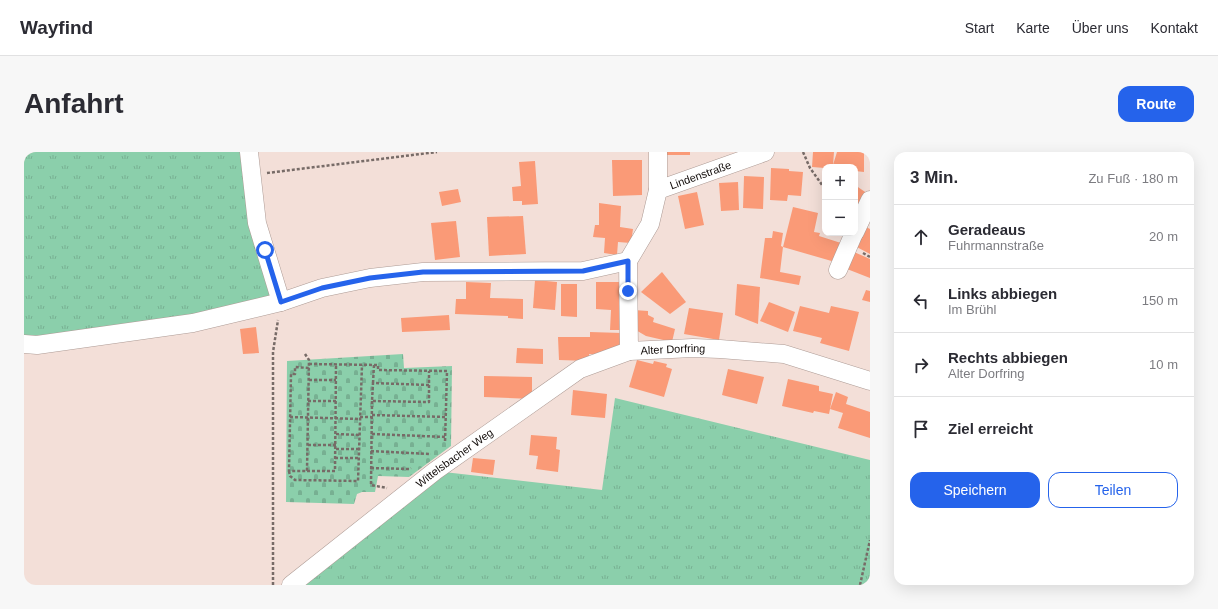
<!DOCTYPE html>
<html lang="de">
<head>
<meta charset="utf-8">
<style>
	:root { --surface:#fff; --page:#f7f7f7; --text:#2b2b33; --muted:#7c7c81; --line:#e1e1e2; --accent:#2563eb }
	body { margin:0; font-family:Helvetica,sans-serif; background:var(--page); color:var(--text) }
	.controls { position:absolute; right:12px; top:12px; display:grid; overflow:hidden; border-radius:8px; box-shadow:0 4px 16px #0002 }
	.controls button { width:36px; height:36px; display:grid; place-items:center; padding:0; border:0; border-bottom:1px solid var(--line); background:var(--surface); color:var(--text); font:20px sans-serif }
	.stop { position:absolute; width:12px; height:12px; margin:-9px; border:3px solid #2563eb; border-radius:50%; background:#fff }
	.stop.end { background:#2563eb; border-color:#fff; box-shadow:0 1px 4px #0008 }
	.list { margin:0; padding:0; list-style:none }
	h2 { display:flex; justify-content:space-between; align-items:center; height:52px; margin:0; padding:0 16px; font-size:17px }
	h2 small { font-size:13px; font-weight:400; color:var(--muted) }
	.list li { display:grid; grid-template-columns:26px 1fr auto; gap:12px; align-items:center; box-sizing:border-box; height:64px; padding:0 16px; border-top:1px solid var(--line) }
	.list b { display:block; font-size:15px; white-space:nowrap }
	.list p { margin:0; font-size:13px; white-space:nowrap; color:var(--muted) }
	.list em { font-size:13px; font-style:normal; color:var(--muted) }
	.actions { display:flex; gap:8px; padding:12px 16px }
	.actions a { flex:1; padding:9px 0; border:1px solid var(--accent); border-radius:12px; text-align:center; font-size:14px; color:var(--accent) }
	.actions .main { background:var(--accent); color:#fff }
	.icon { flex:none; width:22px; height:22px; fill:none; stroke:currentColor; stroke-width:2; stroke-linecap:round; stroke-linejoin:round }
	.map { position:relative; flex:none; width:846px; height:433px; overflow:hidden; border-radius:12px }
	header { display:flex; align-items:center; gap:24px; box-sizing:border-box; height:56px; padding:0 20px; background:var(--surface); border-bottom:1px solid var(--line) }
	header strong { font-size:19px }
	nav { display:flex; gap:22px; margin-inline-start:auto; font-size:14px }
	.intro { display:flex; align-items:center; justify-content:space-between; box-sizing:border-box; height:96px; padding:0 24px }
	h1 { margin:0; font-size:28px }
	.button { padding:10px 18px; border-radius:12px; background:var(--accent); color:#fff; font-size:14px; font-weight:700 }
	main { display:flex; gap:24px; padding:0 24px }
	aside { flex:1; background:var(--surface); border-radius:12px; box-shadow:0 4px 16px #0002 }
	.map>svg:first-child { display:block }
</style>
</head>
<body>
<header>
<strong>Wayfind</strong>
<nav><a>Start</a><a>Karte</a><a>Über uns</a><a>Kontakt</a></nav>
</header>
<div class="intro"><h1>Anfahrt</h1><a class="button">Route</a></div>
<main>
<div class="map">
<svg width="846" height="433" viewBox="0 0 846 433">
	<defs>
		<pattern id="grass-tufts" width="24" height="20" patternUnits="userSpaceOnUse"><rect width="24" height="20" fill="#8bcfab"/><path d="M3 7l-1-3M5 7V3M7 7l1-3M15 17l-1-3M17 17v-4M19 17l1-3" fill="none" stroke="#77b092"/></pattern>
		<pattern id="cemetery-stones" width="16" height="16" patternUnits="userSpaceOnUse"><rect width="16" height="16" fill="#8bcfab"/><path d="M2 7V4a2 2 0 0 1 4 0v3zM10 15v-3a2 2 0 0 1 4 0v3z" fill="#77b092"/></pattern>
	</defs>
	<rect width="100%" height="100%" fill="#f3dfd8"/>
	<g fill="url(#grass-tufts)">
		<path d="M0,0H225L257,150L0,192Z"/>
		<path d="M591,246L846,308V433H267L411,319L578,338Z"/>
	</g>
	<path fill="url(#cemetery-stones)" d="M379,202L380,216L428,214L427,294L385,325L354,324L351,340H338L333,342L330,352L262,350L263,209Z"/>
	<g fill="#fa9a77">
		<rect x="643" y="0" width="23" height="3"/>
		<path d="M789,0H810L809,13L813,0H840V20L831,19V15H811L809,13V15H801V16L788,15Z"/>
		<path d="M588,8H618V43L589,44Z"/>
		<path d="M511,9L514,52L498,53V49H489L488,35L497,34L495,10Z"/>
		<path d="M747,16L765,17V19L779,20L777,44L764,43L763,49L746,48Z"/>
		<path d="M720,24L740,25L739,57L719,56Z"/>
		<path d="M714,30L715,58L697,59L695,31Z"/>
		<path d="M831,33L844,42L831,61Z"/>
		<path d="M434,37L437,50L418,54L415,40Z"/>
		<path d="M673,40L680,73L661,77L654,44Z"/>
		<path d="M575,51L597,54L596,75L609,77L607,91L594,90L593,103L580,101L581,86L569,85L571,73H575Z"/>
		<path d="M769,55L794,61L790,80L796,81L795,84L817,91L811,110L759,95Z"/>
		<path d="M499,64L502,102L465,104L463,65Z"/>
		<path d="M432,69L436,105L411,108L407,71Z"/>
		<path d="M838,73L846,77V102L827,92Z"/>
		<path d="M749,79L759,81L757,94L759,95L756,120L777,124L775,133L736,126L741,86H748Z"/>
		<path d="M830,100L846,107V126L823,117Z"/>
		<path d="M638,120L662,150L646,162L617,140Z"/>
		<path d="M511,128L533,130L531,158L509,156Z"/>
		<path d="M442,130L467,131L466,146L499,147V167L484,166V164L431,162L432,147H442Z"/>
		<path d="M572,130H598L599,178H586L587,158L572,157Z"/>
		<path d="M537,132H553V165L537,164Z"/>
		<path d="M713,132L736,135L734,172L711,163Z"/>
		<path d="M842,138L846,139V150L838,148Z"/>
		<path d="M745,150L771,160L764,180L736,169Z"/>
		<path d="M776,154L805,161L807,154L835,160L825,199L796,191L798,186L769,179Z"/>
		<path d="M665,156L699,161L695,188L660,182Z"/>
		<path d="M610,158L624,159V163L630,166L629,170L651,177L648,190L622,184L610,177Z"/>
		<path d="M425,163L426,178L378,180L377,166Z"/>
		<path d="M232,175L235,201L219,202L216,177Z"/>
		<path d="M566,180L598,181L597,196H586V203L565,202L566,209L535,208L534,185H566Z"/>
		<path d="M493,196L519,197V212L492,211Z"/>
		<path d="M613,208L629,212L630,209L643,212L642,215L648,217L640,245L605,235Z"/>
		<path d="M704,217L740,225L733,252L698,243Z"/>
		<path d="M460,224L508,225V247L460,245Z"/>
		<path d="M764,227L795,234V239L809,242L805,262L790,259L789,261L758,254Z"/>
		<path d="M549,238L583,242L581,266L547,263Z"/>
		<path d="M812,240L824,245L822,252L846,260V286L814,276L819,261L806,257Z"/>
		<path d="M507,283L533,285L532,297L536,298L534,320L512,317L514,304L505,303Z"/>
		<path d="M449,306L471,308L469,323L447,320Z"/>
	</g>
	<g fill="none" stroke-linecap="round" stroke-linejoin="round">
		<g stroke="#ad9b95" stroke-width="19">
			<g id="minor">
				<path d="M225,0L233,71L257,150"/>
				<path id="s1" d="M634,0V38L626,72L604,109L605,199L669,196L696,197L760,202L846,229"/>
				<path id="s2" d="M634,38L741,0"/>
				<path d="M831,80L846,48"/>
				<path d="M814,118L830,81"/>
				<path d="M0,192L13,193L169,171L257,150L298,136L346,126L399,120L559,119L604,109"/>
				<path id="s3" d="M267,433L411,319L556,217L605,199"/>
			</g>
		</g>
		<g stroke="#776b67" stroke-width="2.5" stroke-dasharray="3 2" stroke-linecap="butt">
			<path d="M779,0L786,16L801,37"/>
			<path d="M243,21L413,0"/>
			<path d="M839,101L846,105"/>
			<path d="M281,202L285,208L283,319H265L267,222H271V215L285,216"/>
			<path d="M285,212L354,213V218L423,219L421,291"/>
			<path d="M285,228H312"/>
			<path d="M349,231L350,213"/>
			<path d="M405,233L349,231L348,249L405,250V219"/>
			<path d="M284,249H312"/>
			<path d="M348,249L347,333L363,336"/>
			<path d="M348,263L422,265"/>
			<path d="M266,265L336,267"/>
			<path d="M336,265H347"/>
			<path d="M312,282L336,283"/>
			<path d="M348,282L422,285"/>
			<path d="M284,293H312"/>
			<path d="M312,297H335"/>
			<path d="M347,299L407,302"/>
			<path d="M311,306H335"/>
			<path d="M347,316L385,317L387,316"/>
			<path d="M265,319L266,324L271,328L334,329L338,213"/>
			<path d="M283,319H311L312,213"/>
			<path d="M249,433V200L254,168"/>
			<path d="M836,433L846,388"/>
		</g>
		<use href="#minor" stroke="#fff" stroke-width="18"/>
	</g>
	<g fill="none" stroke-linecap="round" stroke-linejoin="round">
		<path stroke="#2563eb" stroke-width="5" d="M241,98L257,150L298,136L346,126L399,120L559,119L604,109V139"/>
	</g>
	<g text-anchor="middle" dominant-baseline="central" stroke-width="3" stroke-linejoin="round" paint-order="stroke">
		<g font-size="11" fill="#110b09" stroke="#fff">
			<text stroke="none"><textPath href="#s2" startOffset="45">Lindenstraße</textPath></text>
			<text stroke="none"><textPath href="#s1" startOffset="250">Alter Dorfring</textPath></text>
			<text stroke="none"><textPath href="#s3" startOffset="207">Wittelsbacher Weg</textPath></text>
		</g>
	</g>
</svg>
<div class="controls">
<button>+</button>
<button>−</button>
</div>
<div class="stop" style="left:241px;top:98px"></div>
<div class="stop end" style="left:604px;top:139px"></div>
</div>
<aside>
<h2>3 Min.<small>Zu Fuß · 180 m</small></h2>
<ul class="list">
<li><svg class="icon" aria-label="ahead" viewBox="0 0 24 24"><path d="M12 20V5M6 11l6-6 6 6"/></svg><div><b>Geradeaus</b><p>Fuhrmannstraße</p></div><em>20 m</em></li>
<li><svg class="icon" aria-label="left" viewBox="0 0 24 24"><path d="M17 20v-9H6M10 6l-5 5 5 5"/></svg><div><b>Links abbiegen</b><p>Im Brühl</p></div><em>150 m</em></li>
<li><svg class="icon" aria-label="right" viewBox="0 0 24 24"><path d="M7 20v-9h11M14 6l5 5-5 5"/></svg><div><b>Rechts abbiegen</b><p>Alter Dorfring</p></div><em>10 m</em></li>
<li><svg class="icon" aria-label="arrive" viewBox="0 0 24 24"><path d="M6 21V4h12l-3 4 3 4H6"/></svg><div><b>Ziel erreicht</b></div></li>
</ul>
<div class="actions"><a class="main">Speichern</a><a>Teilen</a></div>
</aside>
</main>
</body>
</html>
